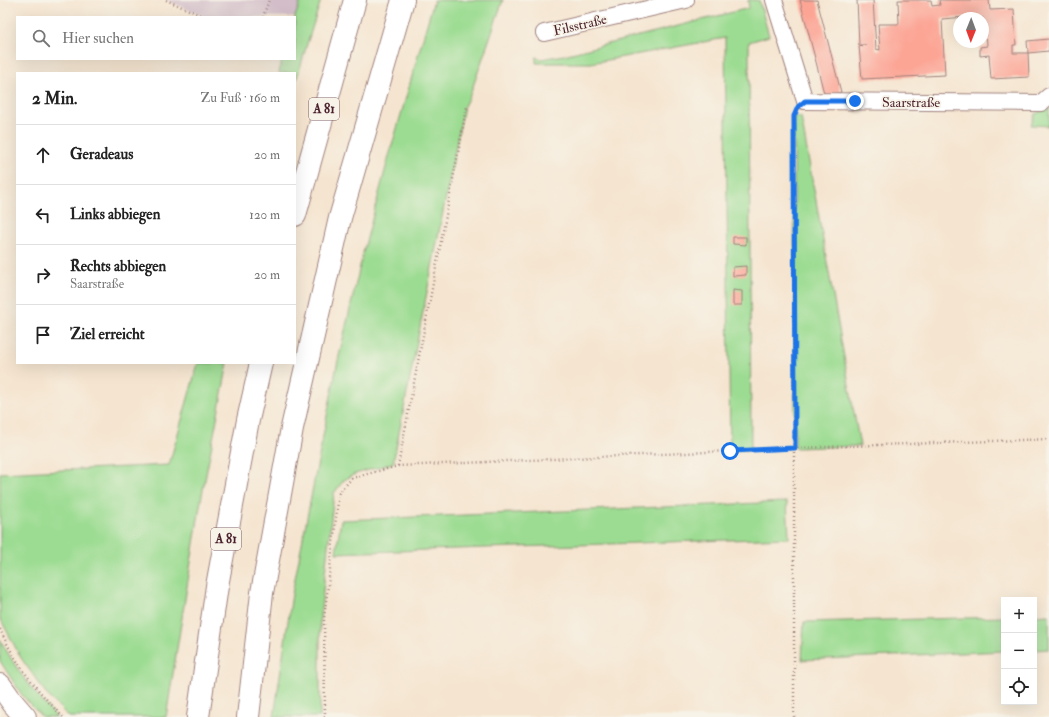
<!DOCTYPE html>
<html lang="de">
<head>
<meta charset="utf-8">
<style>
	:root { --surface:#fff; --page:#f6f6f6; --text:#222; --muted:#767676; --line:#e0e0e0 }
	body { margin:0; font-family:"IM FELL Double Pica",serif; background:var(--page); color:var(--text) }
	.controls { position:absolute; right:12px; bottom:12px; display:grid; overflow:hidden; border-radius:0px; box-shadow:0 4px 16px #0002 }
	.controls button { width:36px; height:36px; display:grid; place-items:center; padding:0; border:0; border-bottom:1px solid var(--line); background:var(--surface); color:var(--text); font:20px sans-serif }
	.compass { position:absolute; left:953px; top:12px; width:36px; height:36px; border-radius:50%; background:var(--surface); box-shadow:0 4px 16px #0002; rotate:181deg }
	.stop { position:absolute; width:12px; height:12px; margin:-9px; border:3px solid #1a73e8; border-radius:50%; background:#fff }
	.stop.end { background:#1a73e8; border-color:#fff; box-shadow:0 1px 4px #0008 }
	.list { margin:0; padding:0; list-style:none }
	h2 { display:flex; justify-content:space-between; align-items:center; height:52px; margin:0; padding:0 16px; font-size:17px }
	h2 small { font-size:13px; font-weight:400; color:var(--muted) }
	.list li { display:grid; grid-template-columns:26px 1fr auto; gap:12px; align-items:center; box-sizing:border-box; height:60px; padding:0 16px; border-top:1px solid var(--line) }
	.list b { display:block; font-size:15px; white-space:nowrap }
	.list p { margin:0; font-size:13px; white-space:nowrap; color:var(--muted) }
	.list em { font-size:13px; font-style:normal; color:var(--muted) }
	.icon { flex:none; width:22px; height:22px; fill:none; stroke:currentColor; stroke-width:2; stroke-linecap:round; stroke-linejoin:round }
	.map { position:relative; flex:none; width:1049px; height:717px; overflow:hidden }
	.search { position:absolute; background:var(--surface); box-shadow:0 4px 16px #0002; left:16px; top:16px; width:280px; height:44px; display:flex; align-items:center; gap:10px; box-sizing:border-box; padding:0 14px; border-radius:0px; color:var(--muted); font-size:15px }
	.panel { position:absolute; background:var(--surface); box-shadow:0 4px 16px #0002; left:16px; top:72px; width:280px; height:292px; border-radius:0px }
	.map>svg:first-child { display:block }
</style>
</head>
<body>
<div class="map">
<svg width="1049" height="717" viewBox="0 0 1049 717">
	<rect width="100%" height="100%" fill="#f7f3e8"/>
	<filter id="ink" filterUnits="userSpaceOnUse"><feTurbulence type="fractalNoise" baseFrequency=".025" numOctaves="2"/><feDisplacementMap in="SourceGraphic" scale="8" xChannelSelector="R" yChannelSelector="G"/><feConvolveMatrix kernelMatrix="1 2 1 2 8 2 1 2 1" color-interpolation-filters="sRGB"/></filter>
	<filter id="wash" filterUnits="userSpaceOnUse"><feTurbulence type="fractalNoise" baseFrequency=".012" numOctaves="4" result="noise"/><feDisplacementMap in="SourceGraphic" scale="16" xChannelSelector="R" yChannelSelector="G"/><feGaussianBlur stdDeviation="0.9" result="paint"/><feColorMatrix in="noise" values="0 0 0 0 0 0 0 0 0 0 0 0 0 0 0 0 0 1.4 0 .05"/><feComposite in="paint" operator="in"/></filter>
	<g filter="url(#wash)">
		<rect width="100%" height="100%" fill="#f5e5d0"/>
		<path fill="#d2bdc8" d="M166,0H301L295,17H205Z"/>
		<g fill="#9cdc92" stroke="#737e5e">
			<path d="M301,0H321L307,44L295,85V73H279L282,59H295V17Z"/>
			<path d="M434,0H503L470,95L464,106L393,463L355,474L344,480L334,493L320,618V717H274L292,594L337,365L363,253L389,156Z"/>
			<path d="M748,0H759L769,36L749,42L751,450L730,451L725,38L591,63H536V57L542,59L564,55L749,8Z"/>
			<path d="M1049,108V126L1031,125L1035,114Z"/>
			<path d="M794,116L801,117L860,446L795,448Z"/>
			<path d="M198,363H228L201,500L166,717H69L48,696L21,658L0,618V473L169,465Z"/>
			<path d="M787,502L789,538L336,553L341,520Z"/>
			<path d="M1049,615V649L1034,650V616Z"/>
			<path d="M1004,617V651L802,660L804,622Z"/>
			<path d="M0,639C16,669 33,693 57,717H42L22,695L0,661Z"/>
		</g>
		<g id="blocks">
			<g fill="#fca595">
				<path d="M800,0H817L841,92L825,97Z"/>
				<path d="M857,0H873L876,49L880,50L878,24H899L898,0H931L932,6L940,5L939,0H989L990,10L1014,9L1016,45H1013V53H1028L1029,77L991,79L989,55L980,56V47L987,46L986,30L983,31V18L965,17L942,19L945,75L862,79L859,46L866,45H859Z"/>
				<path d="M1049,39V51L1028,53L1027,41Z"/>
				<path d="M733,237H746V245L733,244Z"/>
				<path d="M746,266V275L733,276V267Z"/>
				<path d="M733,290L742,291V305H733Z"/>
			</g>
		</g>
	</g>
	<g filter="url(#ink)">
		<use href="#blocks" fill-opacity="0" stroke="#a0827e" stroke-width="1"/>
		<g fill="none" stroke-linecap="round" stroke-linejoin="round">
			<g stroke="#a0827e" stroke-width="18">
				<g id="street">
					<path d="M774,0L805,101L1041,103L1049,96"/>
					<path d="M544,33L686,0"/>
				</g>
			</g>
			<g stroke="#a0827e" stroke-width="24">
				<path id="secondary" d="M0,685L13,703L25,717"/>
			</g>
			<g stroke="#a0827e" stroke-width="24">
				<g id="highway">
					<path d="M295,215L355,0"/>
					<path d="M198,717L217,586L248,420L261,363"/>
					<path d="M248,717L262,593L292,428L340,218L403,0"/>
				</g>
			</g>
			<g stroke="#a0827e" stroke-width="2.5" stroke-dasharray="1 3" stroke-linecap="butt">
				<path d="M166,0L205,17"/>
				<path d="M263,17L269,0"/>
				<path d="M398,466L467,106"/>
				<path d="M0,629C14,662 38,692 63,717"/>
				<path d="M325,717L324,619L339,493L352,478L398,466L795,448L1049,439"/>
				<path d="M794,717V116"/>
			</g>
			<use href="#street" stroke="#fff" stroke-width="16"/>
			<use href="#secondary" stroke="#fff" stroke-width="22"/>
			<use href="#highway" stroke="#fff" stroke-width="22"/>
		</g>
	</g>
	<g fill="none" stroke-linecap="round" stroke-linejoin="round" filter="url(#ink)">
		<path stroke="#1a73e8" stroke-width="5" d="M730,451L795,448L794,116L798,107L805,101H855"/>
	</g>
	<g text-anchor="middle" dominant-baseline="central" stroke-width="3.5" stroke-linejoin="round" paint-order="stroke">
		<g fill="#f7f3e8" stroke="#7e5f64" stroke-width="1">
			<rect x="309" y="98" width="30" height="22" rx="3"/>
			<rect x="211" y="528" width="30" height="22" rx="3"/>
		</g>
		<g font-size="13" font-weight="bold" fill="#4a1f2b">
			<text x="324" y="109">A 81</text>
			<text x="226" y="539">A 81</text>
		</g>
		<g font-size="14" fill="#4a1f2b" stroke="#f7f3e8">
			<text transform="translate(580 25) rotate(-13)">Filsstraße</text>
			<text x="911" y="102">Saarstraße</text>
		</g>
	</g>
</svg>
<div class="controls">
<button>+</button>
<button>−</button>
<button><svg class="icon" aria-label="locate" viewBox="0 0 24 24"><circle cx="12" cy="12" r="6"/><path d="M12 2v4M12 18v4M2 12h4M18 12h4"/></svg></button>
</div>
<svg class="compass" viewBox="-18 -18 36 36"><path d="M0-13l5 13h-10z" fill="#e53935"/><path d="M0 13l5-13h-10z" fill="#767676"/></svg>
<div class="stop" style="left:730px;top:451px"></div>
<div class="stop end" style="left:855px;top:101px"></div>
<div class="search"><svg class="icon" aria-label="search" viewBox="0 0 24 24"><circle cx="10" cy="10" r="6"/><path d="M15 15l6 6"/></svg>Hier suchen</div>
<section class="panel">
<h2>2 Min.<small>Zu Fuß · 160 m</small></h2>
<ul class="list">
<li><svg class="icon" aria-label="ahead" viewBox="0 0 24 24"><path d="M12 20V5M6 11l6-6 6 6"/></svg><div><b>Geradeaus</b></div><em>20 m</em></li>
<li><svg class="icon" aria-label="left" viewBox="0 0 24 24"><path d="M17 20v-9H6M10 6l-5 5 5 5"/></svg><div><b>Links abbiegen</b></div><em>120 m</em></li>
<li><svg class="icon" aria-label="right" viewBox="0 0 24 24"><path d="M7 20v-9h11M14 6l5 5-5 5"/></svg><div><b>Rechts abbiegen</b><p>Saarstraße</p></div><em>20 m</em></li>
<li><svg class="icon" aria-label="arrive" viewBox="0 0 24 24"><path d="M6 21V4h12l-3 4 3 4H6"/></svg><div><b>Ziel erreicht</b></div></li>
</ul>
</section>
</div>
</body>
</html>
